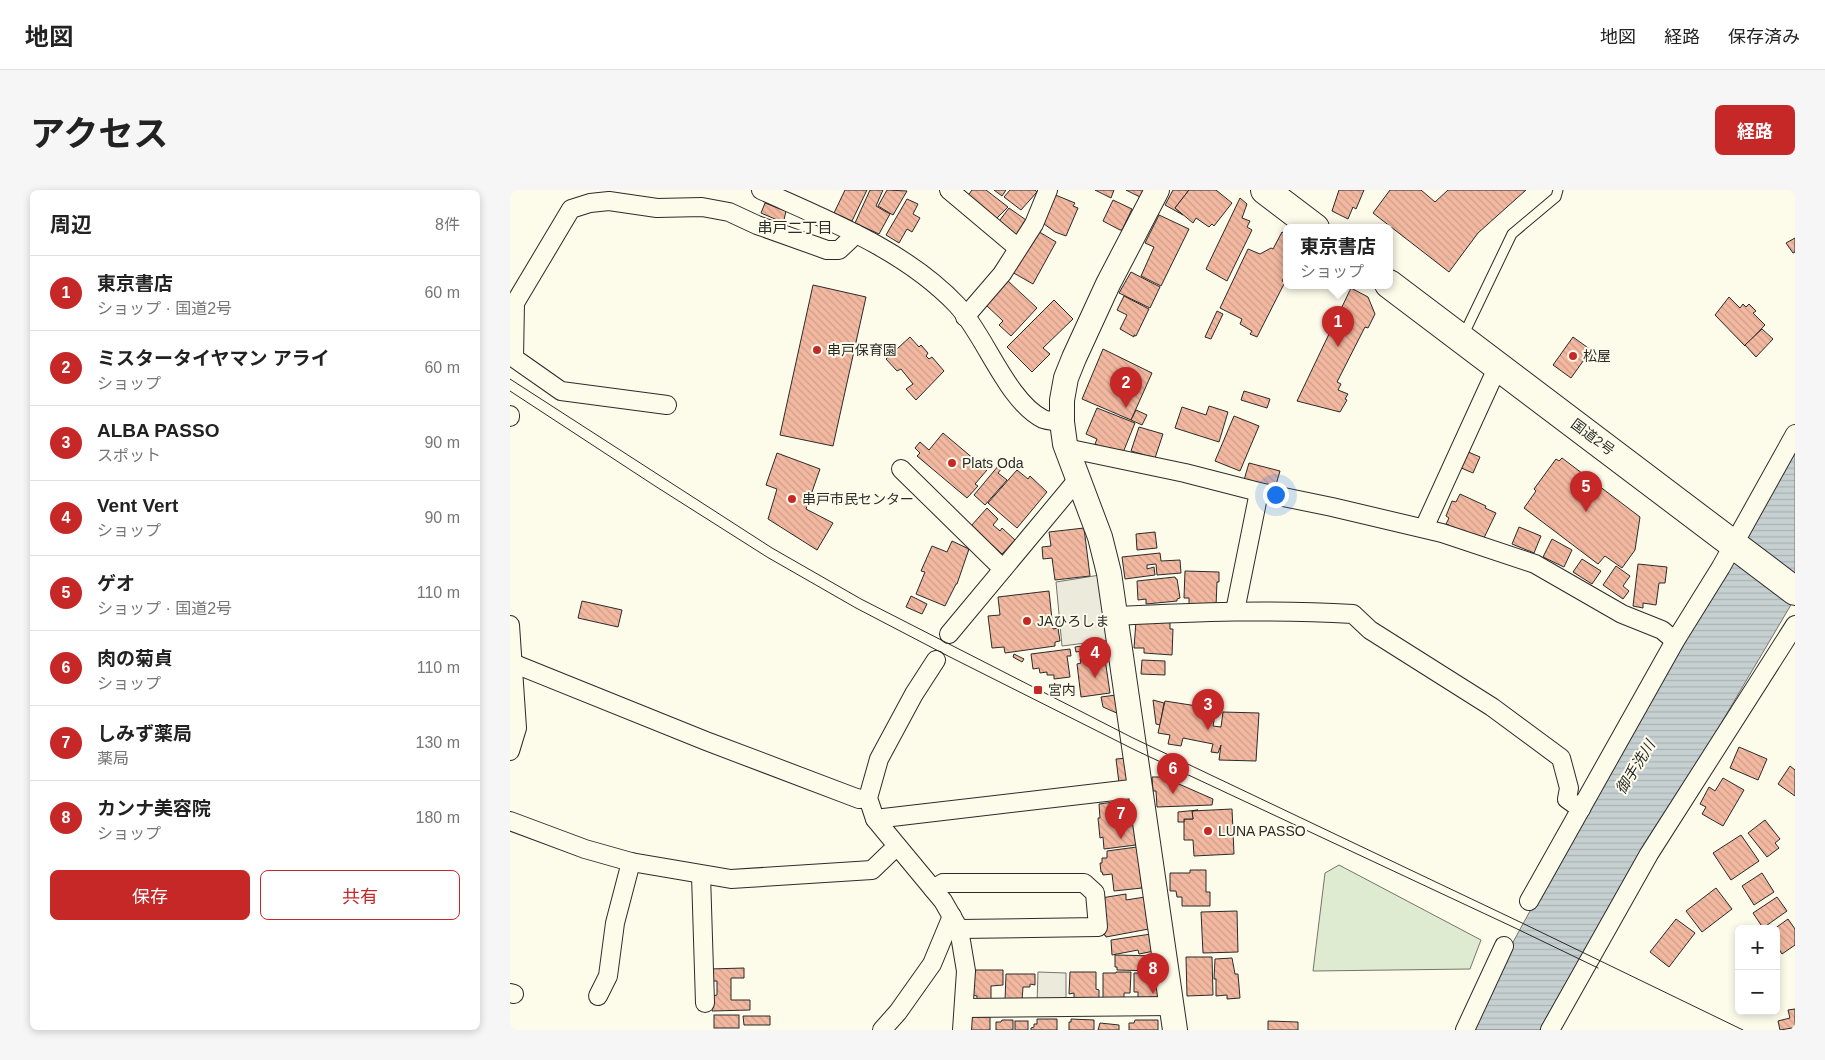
<!DOCTYPE html>
<html lang="ja">
<head>
<meta charset="utf-8">
<style>
	:root { --surface:#fff; --page:#f6f6f6; --text:#222; --muted:#767676; --line:#e0e0e0; --accent:#c62828 }
	body { margin:0; font-family:Helvetica,"Noto Sans JP",sans-serif; background:var(--page); color:var(--text) }
	.controls { position:absolute; right:15px; bottom:15px; display:grid; overflow:hidden; border-radius:8px; box-shadow:0 2px 8px #0003 }
	.controls button { width:45px; height:45px; display:grid; place-items:center; padding:0; border:0; border-bottom:1px solid var(--line); background:var(--surface); color:var(--text); font:25px sans-serif }
	.you { position:absolute; left:765px; top:304px; width:18px; height:18px; margin:-12px; border:4px solid #fff; border-radius:50%; background:#1a73e8; box-shadow:0 0 0 8px #1a73e833 }
	.badge { display:grid; place-items:center; width:32px; height:32px; border-radius:50%; background:var(--accent); color:#fff; font-size:16px; font-weight:700 }
	.pin { position:absolute; translate:-50% -41px; filter:drop-shadow(0 1px 2px #0008) }
	.pin::after { content:''; position:absolute; top:26px; width:18px; height:15px; background:inherit; clip-path:polygon(0 0,100% 0,50% 100%) }
	.popup { position:absolute; left:773px; top:34px; width:110px; height:65px; box-sizing:border-box; display:grid; place-content:center; border-radius:8px; background:var(--surface); filter:drop-shadow(0 1px 4px #0005); font-size:16px; white-space:nowrap; color:var(--muted) }
	.popup b { font-size:19px; color:var(--text) }
	.popup::after { content:''; position:absolute; left:50%; top:100%; margin-left:-10px; border:10px solid transparent; border-top-color:var(--surface) }
	.list { margin:0; padding:0; list-style:none }
	h2 { display:flex; justify-content:space-between; align-items:center; height:65px; margin:0; padding:0 20px; font-size:21px }
	h2 small { font-size:16px; font-weight:400; color:var(--muted) }
	.list li { display:grid; grid-template-columns:32px 1fr auto; gap:15px; align-items:center; box-sizing:border-box; height:75px; padding:0 20px; border-top:1px solid var(--line) }
	.list b { display:block; font-size:19px; white-space:nowrap }
	.list p { margin:0; font-size:16px; white-space:nowrap; color:var(--muted) }
	.list em { font-size:16px; font-style:normal; color:var(--muted) }
	.actions { display:flex; gap:10px; padding:15px 20px }
	.actions a { flex:1; padding:11px 0; border:1px solid var(--accent); border-radius:8px; text-align:center; font-size:18px; color:var(--accent) }
	.actions .main { background:var(--accent); color:#fff }
	.map { position:relative; flex:none; width:1285px; height:840px; overflow:hidden; border-radius:8px }
	header { display:flex; align-items:center; gap:30px; box-sizing:border-box; height:70px; padding:0 25px; background:var(--surface); border-bottom:1px solid var(--line) }
	header strong { font-size:24px }
	nav { display:flex; gap:28px; margin-inline-start:auto; font-size:18px }
	.intro { display:flex; align-items:center; justify-content:space-between; box-sizing:border-box; height:120px; padding:0 30px }
	h1 { margin:0; font-size:35px }
	.button { padding:12px 22px; border-radius:8px; background:var(--accent); color:#fff; font-size:18px; font-weight:700 }
	main { display:flex; gap:30px; padding:0 30px }
	aside { flex:1; background:var(--surface); border-radius:8px; box-shadow:0 2px 8px #0003 }
	.map>svg:first-child { display:block }
</style>
</head>
<body>
<header>
<strong>地図</strong>
<nav><a>地図</a><a>経路</a><a>保存済み</a></nav>
</header>
<div class="intro"><h1>アクセス</h1><a class="button">経路</a></div>
<main>
<aside>
<h2>周辺<small>8件</small></h2>
<ul class="list">
<li><span class="badge">1</span><div><b>東京書店</b><p>ショップ · 国道2号</p></div><em>60 m</em></li>
<li><span class="badge">2</span><div><b>ミスタータイヤマン アライ</b><p>ショップ</p></div><em>60 m</em></li>
<li><span class="badge">3</span><div><b>ALBA PASSO</b><p>スポット</p></div><em>90 m</em></li>
<li><span class="badge">4</span><div><b>Vent Vert</b><p>ショップ</p></div><em>90 m</em></li>
<li><span class="badge">5</span><div><b>ゲオ</b><p>ショップ · 国道2号</p></div><em>110 m</em></li>
<li><span class="badge">6</span><div><b>肉の菊貞</b><p>ショップ</p></div><em>110 m</em></li>
<li><span class="badge">7</span><div><b>しみず薬局</b><p>薬局</p></div><em>130 m</em></li>
<li><span class="badge">8</span><div><b>カンナ美容院</b><p>ショップ</p></div><em>180 m</em></li>
</ul>
<div class="actions"><a class="main">保存</a><a>共有</a></div>
</aside>
<div class="map">
<svg width="1285" height="840" viewBox="0 0 1285 840">
	<defs>
		<pattern id="water-rules" width="6" height="5" patternUnits="userSpaceOnUse" patternTransform="scale(1.25)"><rect width="6" height="5" fill="#c7d0d0"/><path d="M0 2.5h6" fill="none" stroke="#abb3b3"/></pattern>
		<pattern id="building-back-hatch" width="6" height="6" patternUnits="userSpaceOnUse" patternTransform="scale(1.25)"><rect width="6" height="6" fill="#f2b8a0"/><path d="M-1 5l2 2M0 0l6 6M5-1l2 2" fill="none" stroke="#d09e8a"/></pattern>
	</defs>
	<rect width="100%" height="100%" fill="#fdfbea"/>
	<path fill="#deebd1" stroke="#74746e" d="M829,675L971,750L960,779L803,781L815,683Z"/>
	<g fill="#eceadb" stroke="#74746e">
		<path d="M590,385L600,450L552,456L546,392Z"/>
		<path d="M528,782L556,783V814H527Z"/>
	</g>
	<path fill="url(#water-rules)" stroke="#74746e" d="M1285,257V408L1030,840H964L1002,754L1020,721L1072,632Z"/>
	<g fill="url(#building-back-hatch)" stroke="#2b2b2b">
		<path d="M335,0H357L342,31L324,23Z"/>
		<path d="M360,0H373L366,16L380,24L369,44L345,33Z"/>
		<path d="M377,0L397,1L383,25L368,16Z"/>
		<path d="M462,0H476L498,17L484,31L456,8Z"/>
		<path d="M484,0H496L492,6Z"/>
		<path d="M500,0H525L527,2L511,20L494,7Z"/>
		<path d="M585,0H604L601,8Z"/>
		<path d="M616,0H634L630,7Z"/>
		<path d="M663,0H679L665,18L673,25L655,15Z"/>
		<path d="M679,0H706L722,13L704,36L702,34L699,37L686,28L683,33L665,18Z"/>
		<path d="M829,0H854L846,19L843,17L838,29L822,21Z"/>
		<path d="M880,0H911L925,12L938,0H1016L968,43L939,82L863,23Z"/>
		<path d="M543,4L565,13L563,16L568,18L556,46L545,42L530,31Z"/>
		<path d="M730,8L737,14L732,28L740,31L737,37L742,40L717,91L696,79Z"/>
		<path d="M397,9L408,14L403,24L410,28L402,42L397,39L389,53L376,45Z"/>
		<path d="M603,10L622,19L612,40H610L593,31Z"/>
		<path d="M255,13L276,21L274,30L273,29L272,32L251,23Z"/>
		<path d="M499,18L516,30L507,48L487,34Z"/>
		<path d="M649,25L679,39L651,96L631,86L644,57L635,53Z"/>
		<path d="M526,40L546,52L523,94L502,82Z"/>
		<path d="M772,42L777,45V75L775,79L777,82L772,91L775,92L747,147L740,144L742,141L730,134L732,129L710,118L738,59L750,64L761,58L763,59Z"/>
		<path d="M1285,48V62L1283,63L1276,53Z"/>
		<path d="M621,82L650,97L640,118L609,103Z"/>
		<path d="M498,91L527,118L501,146L489,135L493,131L476,115Z"/>
		<path d="M303,95L356,107L323,256L270,245Z"/>
		<path d="M841,98L858,107L865,124L858,138L855,137L827,192L831,194L828,200L838,204L835,209L837,210L830,222L787,211Z"/>
		<path d="M614,106L639,119L626,146L624,145V147L610,139L617,125L607,120Z"/>
		<path d="M1219,107L1230,118L1233,114L1236,117L1239,114L1246,121L1243,123L1255,135L1235,156L1205,125Z"/>
		<path d="M544,110L563,129L533,158L540,164L522,182L497,157Z"/>
		<path d="M707,121L713,124L701,149L695,147Z"/>
		<path d="M1252,139L1263,149L1246,167L1235,155Z"/>
		<path d="M400,147L409,157L411,155L418,163L416,166L419,169L422,167L434,181L406,210L396,199L403,194L391,179L387,181L376,169Z"/>
		<path d="M1063,147L1081,160L1061,188L1043,175Z"/>
		<path d="M593,159L642,183L621,230L572,209Z"/>
		<path d="M734,201L760,209L757,218L731,210Z"/>
		<path d="M699,216L718,222L709,252L665,238L672,217L696,225Z"/>
		<path d="M587,218L625,233L612,265L585,254L587,249L576,244Z"/>
		<path d="M626,220L637,225L632,235L621,230Z"/>
		<path d="M724,226L749,236L730,281L705,271Z"/>
		<path d="M629,237L653,244L645,268L621,261Z"/>
		<path d="M433,243L477,280L465,294L468,296L457,308L407,266L410,263L405,258L410,252L419,260Z"/>
		<path d="M956,261L970,267L963,283L949,277Z"/>
		<path d="M267,263L310,279L296,319L323,333L307,360L258,329L267,299L256,295Z"/>
		<path d="M1052,268L1130,327L1125,360L1112,378L1095,366L1088,374L1014,318L1026,301L1024,299L1046,269L1049,271Z"/>
		<path d="M739,273L770,281L765,298L734,290Z"/>
		<path d="M489,275L492,278L488,283L497,290L475,315L464,305Z"/>
		<path d="M507,280L518,289L520,286L537,302L507,338L478,313Z"/>
		<path d="M950,304L976,316L975,318L986,323L972,352L959,346L960,343L959,342L956,348L938,339L939,335L936,334L939,328L936,326L942,311L946,312Z"/>
		<path d="M477,318L488,329L483,335L490,341L492,338L505,350L492,364L461,336Z"/>
		<path d="M1009,337L1031,346L1024,363L1002,354Z"/>
		<path d="M574,338L580,386L545,390L542,368L533,369L532,357L541,356L539,342Z"/>
		<path d="M645,342L647,358L627,360L626,344Z"/>
		<path d="M1042,349L1062,360L1054,377L1033,367Z"/>
		<path d="M442,351L459,359L447,394H446L435,416L406,404L415,382L411,381L422,356L437,362Z"/>
		<path d="M650,363L651,371L670,370L671,383L647,385L646,374L637,375V379L644,377L645,385L615,389L612,367Z"/>
		<path d="M1072,369L1091,381L1082,394L1063,382Z"/>
		<path d="M1128,374L1157,377L1155,393H1149L1146,415L1133,413V418L1123,416Z"/>
		<path d="M1106,376L1120,386L1113,396L1119,401L1113,409L1093,395Z"/>
		<path d="M675,381L709,382V392H707L706,416L679,415V408H674Z"/>
		<path d="M665,387L666,389H667L670,408L667,409V411L636,414V409L628,410L627,391Z"/>
		<path d="M539,401L543,439L548,438L550,451L545,452V456L495,463L494,457L482,458L478,426L490,425L488,407Z"/>
		<path d="M401,406L417,414L412,424L396,417Z"/>
		<path d="M72,411L112,420L108,437L68,428Z"/>
		<path d="M626,431L660,432V439H663L662,465L634,463V458H624Z"/>
		<path d="M580,455V460L566,462L565,457Z"/>
		<path d="M560,459L561,466H557L560,487L544,489V485H537V482L530,483L529,478L523,479L521,464Z"/>
		<path d="M504,464L514,469L512,472L503,467Z"/>
		<path d="M588,467L589,470L595,469L600,503L571,507L567,474L571,473L570,469Z"/>
		<path d="M632,470L655,471V485L631,484Z"/>
		<path d="M606,505L609,524L593,517L591,507Z"/>
		<path d="M643,510L654,513L650,535L646,534Z"/>
		<path d="M655,511L706,519L703,536L711,537L713,522L749,523L746,571L709,570L711,555L708,563L701,562L703,554L673,548L671,556L658,554L660,545L648,543Z"/>
		<path d="M1229,557L1257,569L1248,590L1220,578Z"/>
		<path d="M618,568L621,591L609,593L606,569Z"/>
		<path d="M1280,576L1285,580V606L1268,594Z"/>
		<path d="M642,587H653L703,609L702,615L647,617L646,601H643Z"/>
		<path d="M1213,588L1234,600L1213,636L1192,624L1196,617L1190,614L1199,597L1205,601Z"/>
		<path d="M620,610L626,655L594,659L593,647L590,648L588,628H590L589,614Z"/>
		<path d="M722,619L724,664L684,666L683,650H674V629H683L682,621Z"/>
		<path d="M688,620L682,621L683,629H674V632H668V622Z"/>
		<path d="M1255,630L1270,649L1265,653L1269,658L1257,667L1238,643Z"/>
		<path d="M1231,645L1249,671L1221,690L1203,663Z"/>
		<path d="M627,657L632,698L604,701L602,684L593,685L592,682H591L590,673H592V668H597V661Z"/>
		<path d="M680,680H696V702H700V716H672V707H667L666,701H660V683H680Z"/>
		<path d="M1252,683L1264,702L1244,715L1232,696Z"/>
		<path d="M1206,698L1222,719L1192,742L1176,721Z"/>
		<path d="M616,704V710L635,707L644,738L596,747L595,745H594L591,736V708Z"/>
		<path d="M1267,707L1277,721L1253,738L1243,723Z"/>
		<path d="M727,721L728,762L693,763L691,722Z"/>
		<path d="M1166,729L1185,743L1159,777L1140,762Z"/>
		<path d="M1278,729L1285,739V755L1272,764L1266,755V739H1264Z"/>
		<path d="M641,744L644,761L629,764L628,760L602,765L601,750Z"/>
		<path d="M605,765L648,766L645,781L607,780V777H605Z"/>
		<path d="M676,767H702L703,805L677,806Z"/>
		<path d="M722,768L725,784H728L730,808L717,809V805L706,806V789H704L705,769Z"/>
		<path d="M234,778V788H221V810H240V820L202,821V806L207,805V791H200L199,779Z"/>
		<path d="M463,780H493V795L481,796V810H467V806L463,805Z"/>
		<path d="M560,782H586V799L589,800V813H564V803L559,804Z"/>
		<path d="M606,782H621L620,803H614V812H593V783H606Z"/>
		<path d="M624,783L650,784L649,813L628,809V802H624Z"/>
		<path d="M496,784H525V795L520,794V797H513L512,810L495,811Z"/>
		<path d="M1285,819V840H1282V838L1270,840L1268,831L1280,828L1278,820Z"/>
		<rect x="204" y="825" width="25" height="13"/>
		<path d="M233,826H260V835H234Z"/>
		<path d="M461,827H480V840H457Z"/>
		<path d="M527,829H547V840H521V838L524,837V834H527Z"/>
		<path d="M561,829L584,830V840H559V832H561Z"/>
		<path d="M492,830H503V840H486V832H491Z"/>
		<path d="M625,830H648V840H619V833H624Z"/>
		<rect x="505" y="831" width="13" height="9"/>
		<path d="M758,831L788,832V840H758Z"/>
		<path d="M590,833L609,835V840H588Z"/>
	</g>
	<g fill="none" stroke-linecap="round" stroke-linejoin="round">
		<g stroke="#2b2b2b" stroke-width="11">
			<path id="lane" d="M953,146L1002,44L1046,7L1048,0"/>
		</g>
		<g stroke="#2b2b2b" stroke-width="20">
			<g id="street">
				<path d="M251,0C319,31 395,60 447,115C475,145 497,211 533,229C538,231 546,231 552,232"/>
				<path d="M439,0L508,58"/>
				<path d="M455,127L492,84L524,34L538,0"/>
				<path d="M157,215L51,201L4,168L5,113L61,19L80,13L99,11L147,18L192,17L219,22L247,35L317,60H329L346,44"/>
				<path d="M0,227V225"/>
				<path d="M556,258L675,283L749,302L822,317L932,343L1025,374L1112,424L1152,440L1165,451"/>
				<path d="M391,279L493,379"/>
				<path d="M914,338L988,176"/>
				<path d="M725,421L749,302"/>
				<path d="M606,426C687,422 763,419 843,424L860,440L982,517L1051,568L1059,598L1057,609L1071,619"/>
				<path d="M0,435L7,538L0,561"/>
				<path d="M439,444L568,289"/>
				<path d="M426,470L404,504L369,569L358,608L365,629L433,711L449,739L456,781L452,840"/>
				<path d="M0,472L196,551L349,609L358,608"/>
				<path d="M365,629L630,598"/>
				<path d="M0,631L75,659L121,672L221,689L362,680L387,656"/>
				<path d="M191,685L195,813"/>
				<path d="M423,699L433,693H574L585,703L588,737L449,739"/>
				<path d="M1019,711L1165,451L1211,377L1285,244"/>
				<path d="M0,803L4,804"/>
				<path d="M88,806L98,786L105,733L121,672"/>
				<path d="M454,818L662,816"/>
				<path d="M372,840L388,822L422,774L442,726"/>
				<path d="M955,840L994,756"/>
				<path d="M1040,840L1139,664L1285,435"/>
			</g>
		</g>
		<g stroke="#2b2b2b" stroke-width="26">
			<path id="secondary" d="M647,0L598,94L564,168L556,188L552,210V232L555,254L590,347L599,383L665,840"/>
		</g>
		<g stroke="#2b2b2b" stroke-width="30">
			<g id="highway">
				<path d="M755,0L805,38"/>
				<path d="M879,94L1285,401"/>
			</g>
		</g>
		<use href="#lane" stroke="#fdfbea" stroke-width="9"/>
		<use href="#street" stroke="#fdfbea" stroke-width="18"/>
		<use href="#secondary" stroke="#fdfbea" stroke-width="24"/>
		<use href="#highway" stroke="#fdfbea" stroke-width="28"/>
		<g stroke="#2b2b2b" stroke-width="1">
			<path d="M0,189L262,358L351,409L623,548L1010,732L1233,840"/>
			<path d="M0,201L145,296L257,367L346,418L438,466L625,560L1003,737L1088,778"/>
		</g>
	</g>
	<g fill="#c62828" stroke="#fdfbea" stroke-width="2">
		<circle cx="307" cy="160" r="5"/>
		<circle cx="1063" cy="166" r="5"/>
		<circle cx="442" cy="273" r="5"/>
		<circle cx="282" cy="309" r="5"/>
		<circle cx="517" cy="431" r="5"/>
		<rect x="523" y="495" width="10" height="10" rx="2.5"/>
		<circle cx="698" cy="641" r="5"/>
	</g>
	<g text-anchor="middle" dominant-baseline="central" stroke-width="4" stroke-linejoin="round" paint-order="stroke">
		<g font-size="14" fill="#2b2b2b" stroke="#fdfbea" text-anchor="start">
			<text x="317" y="160">串戸保育園</text>
			<text x="1073" y="166">松屋</text>
			<text x="452" y="273">Plats Oda</text>
			<text x="292" y="309">串戸市民センター</text>
			<text x="527" y="431">JAひろしま</text>
			<text x="538" y="500">宮内</text>
			<text x="708" y="641">LUNA PASSO</text>
		</g>
		<g font-size="14" fill="#2b2b2b" stroke="#fdfbea">
			<text transform="translate(1083 247) rotate(37)">国道2号</text>
		</g>
		<g font-size="15" fill="#2b2b2b" stroke="#fdfbea">
			<text x="285" y="37">串戸二丁目</text>
		</g>
		<g font-size="15" font-style="italic" fill="#2b2b2b" stroke="#fdfbea">
			<text transform="translate(1125 577) rotate(-58)">御手洗川</text>
		</g>
	</g>
</svg>
<div class="controls">
<button>+</button>
<button>−</button>
</div>
<div class="you"></div>
<div class="pin badge" style="left:828px;top:157px">1</div>
<div class="popup"><b>東京書店</b>ショップ</div>
<div class="pin badge" style="left:616px;top:218px">2</div>
<div class="pin badge" style="left:698px;top:540px">3</div>
<div class="pin badge" style="left:585px;top:488px">4</div>
<div class="pin badge" style="left:1076px;top:322px">5</div>
<div class="pin badge" style="left:663px;top:604px">6</div>
<div class="pin badge" style="left:611px;top:649px">7</div>
<div class="pin badge" style="left:643px;top:804px">8</div>
</div>
</main>
</body>
</html>
